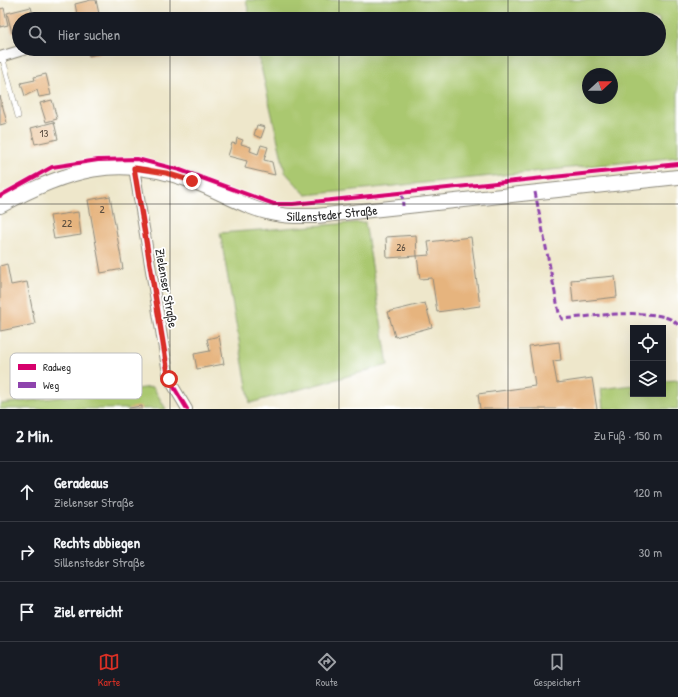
<!DOCTYPE html>
<html lang="de">
<head>
<meta charset="utf-8">
<style>
	:root { --surface:#171b24; --page:#20242c; --text:#f1f3f6; --muted:#9ea1a6; --line:#363941; --accent:#d93025 }
	body { margin:0; font-family:"Patrick Hand",sans-serif; background:var(--page); color:var(--text) }
	.controls { position:absolute; right:12px; bottom:12px; display:grid; overflow:hidden; border-radius:0px; box-shadow:0 4px 16px #0002 }
	.controls button { width:36px; height:36px; display:grid; place-items:center; padding:0; border:0; border-bottom:1px solid var(--line); background:var(--surface); color:var(--text); font:20px sans-serif }
	.compass { position:absolute; left:582px; top:68px; width:36px; height:36px; border-radius:50%; background:var(--surface); box-shadow:0 4px 16px #0002; rotate:69deg }
	.stop { position:absolute; width:12px; height:12px; margin:-9px; border:3px solid #d93025; border-radius:50%; background:#fff }
	.stop.end { background:#d93025; border-color:#fff; box-shadow:0 1px 4px #0008 }
	.list { margin:0; padding:0; list-style:none }
	h2 { display:flex; justify-content:space-between; align-items:center; height:52px; margin:0; padding:0 16px; font-size:17px }
	h2 small { font-size:13px; font-weight:400; color:var(--muted) }
	.list li { display:grid; grid-template-columns:26px 1fr auto; gap:12px; align-items:center; box-sizing:border-box; height:60px; padding:0 16px; border-top:1px solid var(--line) }
	.list b { display:block; font-size:15px; white-space:nowrap }
	.list p { margin:0; font-size:13px; white-space:nowrap; color:var(--muted) }
	.list em { font-size:13px; font-style:normal; color:var(--muted) }
	.icon { flex:none; width:22px; height:22px; fill:none; stroke:currentColor; stroke-width:2; stroke-linecap:round; stroke-linejoin:round }
	.map { position:relative; flex:none; width:678px; height:409px; overflow:hidden }
	.search { position:absolute; background:var(--surface); box-shadow:0 4px 16px #0002; left:12px; right:12px; top:12px; height:44px; display:flex; align-items:center; gap:10px; box-sizing:border-box; padding:0 14px; border-radius:22px; color:var(--muted); font-size:15px }
	.sheet { height:232px; background:var(--surface) }
	nav { display:flex; justify-content:space-around; align-items:center; box-sizing:border-box; height:56px; border-top:1px solid var(--line); background:var(--surface); font-size:11px; color:var(--muted) }
	nav a { display:grid; justify-items:center; gap:2px }
	nav .on { color:var(--accent) }
	.map>svg:first-child { display:block }
</style>
</head>
<body>
<div class="map">
<svg width="678" height="409" viewBox="0 0 678 409">
	<rect width="100%" height="100%" fill="#fff"/>
	<filter id="ink" filterUnits="userSpaceOnUse"><feTurbulence type="fractalNoise" baseFrequency=".025" numOctaves="2"/><feDisplacementMap in="SourceGraphic" scale="8" xChannelSelector="R" yChannelSelector="G"/><feConvolveMatrix kernelMatrix="1 2 1 2 8 2 1 2 1" color-interpolation-filters="sRGB"/></filter>
	<filter id="wash" filterUnits="userSpaceOnUse"><feTurbulence type="fractalNoise" baseFrequency=".012" numOctaves="4" result="noise"/><feDisplacementMap in="SourceGraphic" scale="16" xChannelSelector="R" yChannelSelector="G"/><feGaussianBlur stdDeviation="0.9" result="paint"/><feColorMatrix in="noise" values="0 0 0 0 0 0 0 0 0 0 0 0 0 0 0 0 0 1.4 0 .05"/><feComposite in="paint" operator="in"/></filter>
	<g filter="url(#wash)">
		<rect width="100%" height="100%" fill="#eee7cb"/>
		<g fill="#aac870" stroke="#6a7a4e" fill-rule="evenodd">
			<path d="M246,0H678V157L306,195L285,172L257,49H659V19H250ZM588,74H612V98H588Z"/>
			<path d="M365,222L388,365L250,403L220,233Z"/>
			<path d="M678,380V409H603L601,389L633,385V394H663V381Z"/>
			<path d="M153,387L166,409H0V404Z"/>
		</g>
		<g id="blocks">
			<g fill="#e6b47e">
				<path d="M91,0H96L99,14L78,19L75,4Z"/>
				<path d="M31,7L34,19H19V32L12,33L7,13Z"/>
				<path d="M4,8L8,25L0,27V9Z"/>
				<path d="M87,49H107L108,51L89,56Z"/>
				<path d="M46,74L51,95L39,97L37,90L25,96L21,83L35,80L34,77Z"/>
				<path d="M0,96L7,123L0,125Z"/>
				<path d="M52,100L57,119L46,122L40,103Z"/>
				<path d="M54,122L58,139L35,144L31,128Z"/>
				<path d="M257,125L265,127L261,138L254,135Z"/>
				<path d="M237,138L243,140L241,144L251,147L250,151L258,154L261,145L268,147L264,160L272,162L275,175L245,168L247,161L228,156L232,143L236,144Z"/>
				<path d="M110,196L123,269L101,273L88,200Z"/>
				<path d="M78,212L81,235L54,239L50,216Z"/>
				<path d="M416,235L417,256L387,258L386,237Z"/>
				<path d="M471,237L480,306L437,312L432,278L420,279L417,256L430,255L428,242Z"/>
				<path d="M7,264L11,285L27,282L35,324L0,331V266Z"/>
				<path d="M615,276L617,297L573,302L571,280Z"/>
				<path d="M425,303L432,327L395,337L388,312Z"/>
				<path d="M219,336L224,364L197,369L194,354L210,351L207,339Z"/>
				<path d="M559,342L561,360L553,361L557,383L592,378L597,409H480L478,394L535,386L529,346Z"/>
				<path d="M142,406V409H129V408Z"/>
			</g>
		</g>
	</g>
	<g filter="url(#ink)">
		<use href="#blocks" fill-opacity="0" stroke="#8c897b" stroke-width="1"/>
		<g fill="none" stroke-linecap="round" stroke-linejoin="round">
			<g stroke="#8c897b" stroke-width="6">
				<path id="service" d="M2,56L18,116"/>
			</g>
			<g stroke="#8c897b" stroke-width="12">
				<g id="minor">
					<path d="M0,57L26,49"/>
					<path d="M134,168L169,379L187,409"/>
				</g>
			</g>
			<g stroke="#8c897b" stroke-width="16">
				<g id="secondary">
					<path id="s1" d="M0,206C66,170 118,153 192,181C220,191 246,209 276,214C289,217 303,216 316,216L678,177"/>
				</g>
			</g>
			<use href="#service" stroke="#fff" stroke-width="5"/>
			<use href="#minor" stroke="#fff" stroke-width="10"/>
			<use href="#secondary" stroke="#fff" stroke-width="14"/>
			<g stroke="#8e44ad" stroke-width="3" stroke-dasharray="6 3" stroke-linecap="butt">
				<path d="M535,192L559,313L562,319C586,317 664,305 678,325"/>
				<path d="M402,193L403,206"/>
			</g>
			<g stroke="#fff" stroke-width="6">
				<g id="cycleway">
					<path d="M148,170L134,168L169,379L187,409"/>
					<path d="M0,196L52,167L98,160L137,159L180,170L274,204H293L678,164"/>
				</g>
			</g>
			<use href="#cycleway" stroke="#d6006c" stroke-width="4"/>
		</g>
	</g>
	<g fill="none" stroke-linecap="round" stroke-linejoin="round" filter="url(#ink)">
		<path stroke="#d93025" stroke-width="5" d="M169,379L134,168L166,173L192,181"/>
	</g>
	<path fill="none" stroke="#2b2b2b" stroke-width="1" stroke-opacity="0.55" d="M170,0V19M339,0V19M508,0V19M170,49V409M339,49V409M508,49V409M0,204H678"/>
	<g text-anchor="middle" dominant-baseline="central" stroke-width="3.5" stroke-linejoin="round" paint-order="stroke">
		<g font-size="11" fill="#5a4d40">
			<text x="44" y="133">13</text>
			<text x="102" y="209">2</text>
			<text x="67" y="223">22</text>
			<text x="401" y="247">26</text>
		</g>
		<g font-size="13" fill="#2b2b2b" stroke="#fff">
			<text stroke="none"><textPath href="#s1" startOffset="348">Sillensteder Straße</textPath></text>
			<text transform="translate(167 288) rotate(80)">Zielenser Straße</text>
		</g>
	</g>
	<rect x="10" y="353" width="132" height="46" rx="6" fill="#fff" stroke="#bfbfbf" stroke-width="1"/>
	<rect x="18" y="364" width="18" height="6" fill="#d6006c"/>
	<rect x="18" y="382" width="18" height="6" fill="#8e44ad"/>
	<g font-size="11" fill="#2b2b2b">
		<text x="43" y="371">Radweg</text>
		<text x="43" y="389">Weg</text>
	</g>
</svg>
<div class="controls">
<button><svg class="icon" aria-label="locate" viewBox="0 0 24 24"><circle cx="12" cy="12" r="6"/><path d="M12 2v4M12 18v4M2 12h4M18 12h4"/></svg></button>
<button><svg class="icon" aria-label="layers" viewBox="0 0 24 24"><path d="M12 4l9 5-9 5-9-5zM3 14l9 5 9-5"/></svg></button>
</div>
<svg class="compass" viewBox="-18 -18 36 36"><path d="M0-13l5 13h-10z" fill="#e53935"/><path d="M0 13l5-13h-10z" fill="#9ea1a6"/></svg>
<div class="stop" style="left:169px;top:379px"></div>
<div class="stop end" style="left:192px;top:181px"></div>
<div class="search"><svg class="icon" aria-label="search" viewBox="0 0 24 24"><circle cx="10" cy="10" r="6"/><path d="M15 15l6 6"/></svg>Hier suchen</div>
</div>
<section class="sheet">
<h2>2 Min.<small>Zu Fuß · 150 m</small></h2>
<ul class="list">
<li><svg class="icon" aria-label="ahead" viewBox="0 0 24 24"><path d="M12 20V5M6 11l6-6 6 6"/></svg><div><b>Geradeaus</b><p>Zielenser Straße</p></div><em>120 m</em></li>
<li><svg class="icon" aria-label="right" viewBox="0 0 24 24"><path d="M7 20v-9h11M14 6l5 5-5 5"/></svg><div><b>Rechts abbiegen</b><p>Sillensteder Straße</p></div><em>30 m</em></li>
<li><svg class="icon" aria-label="arrive" viewBox="0 0 24 24"><path d="M6 21V4h12l-3 4 3 4H6"/></svg><div><b>Ziel erreicht</b></div></li>
</ul>
</section>
<nav>
<a class="on"><svg class="icon" aria-label="map" viewBox="0 0 24 24"><path d="M3 6l6-2 6 2 6-2v14l-6 2-6-2-6 2zM9 4v14M15 6v14"/></svg>Karte</a>
<a><svg class="icon" aria-label="directions" viewBox="0 0 24 24"><path d="M12 3l9 9-9 9-9-9zM9 14v-3h6M13 9l2 2-2 2"/></svg>Route</a>
<a><svg class="icon" aria-label="saved" viewBox="0 0 24 24"><path d="M7 4h10v16l-5-4-5 4z"/></svg>Gespeichert</a>
</nav>
</body>
</html>
